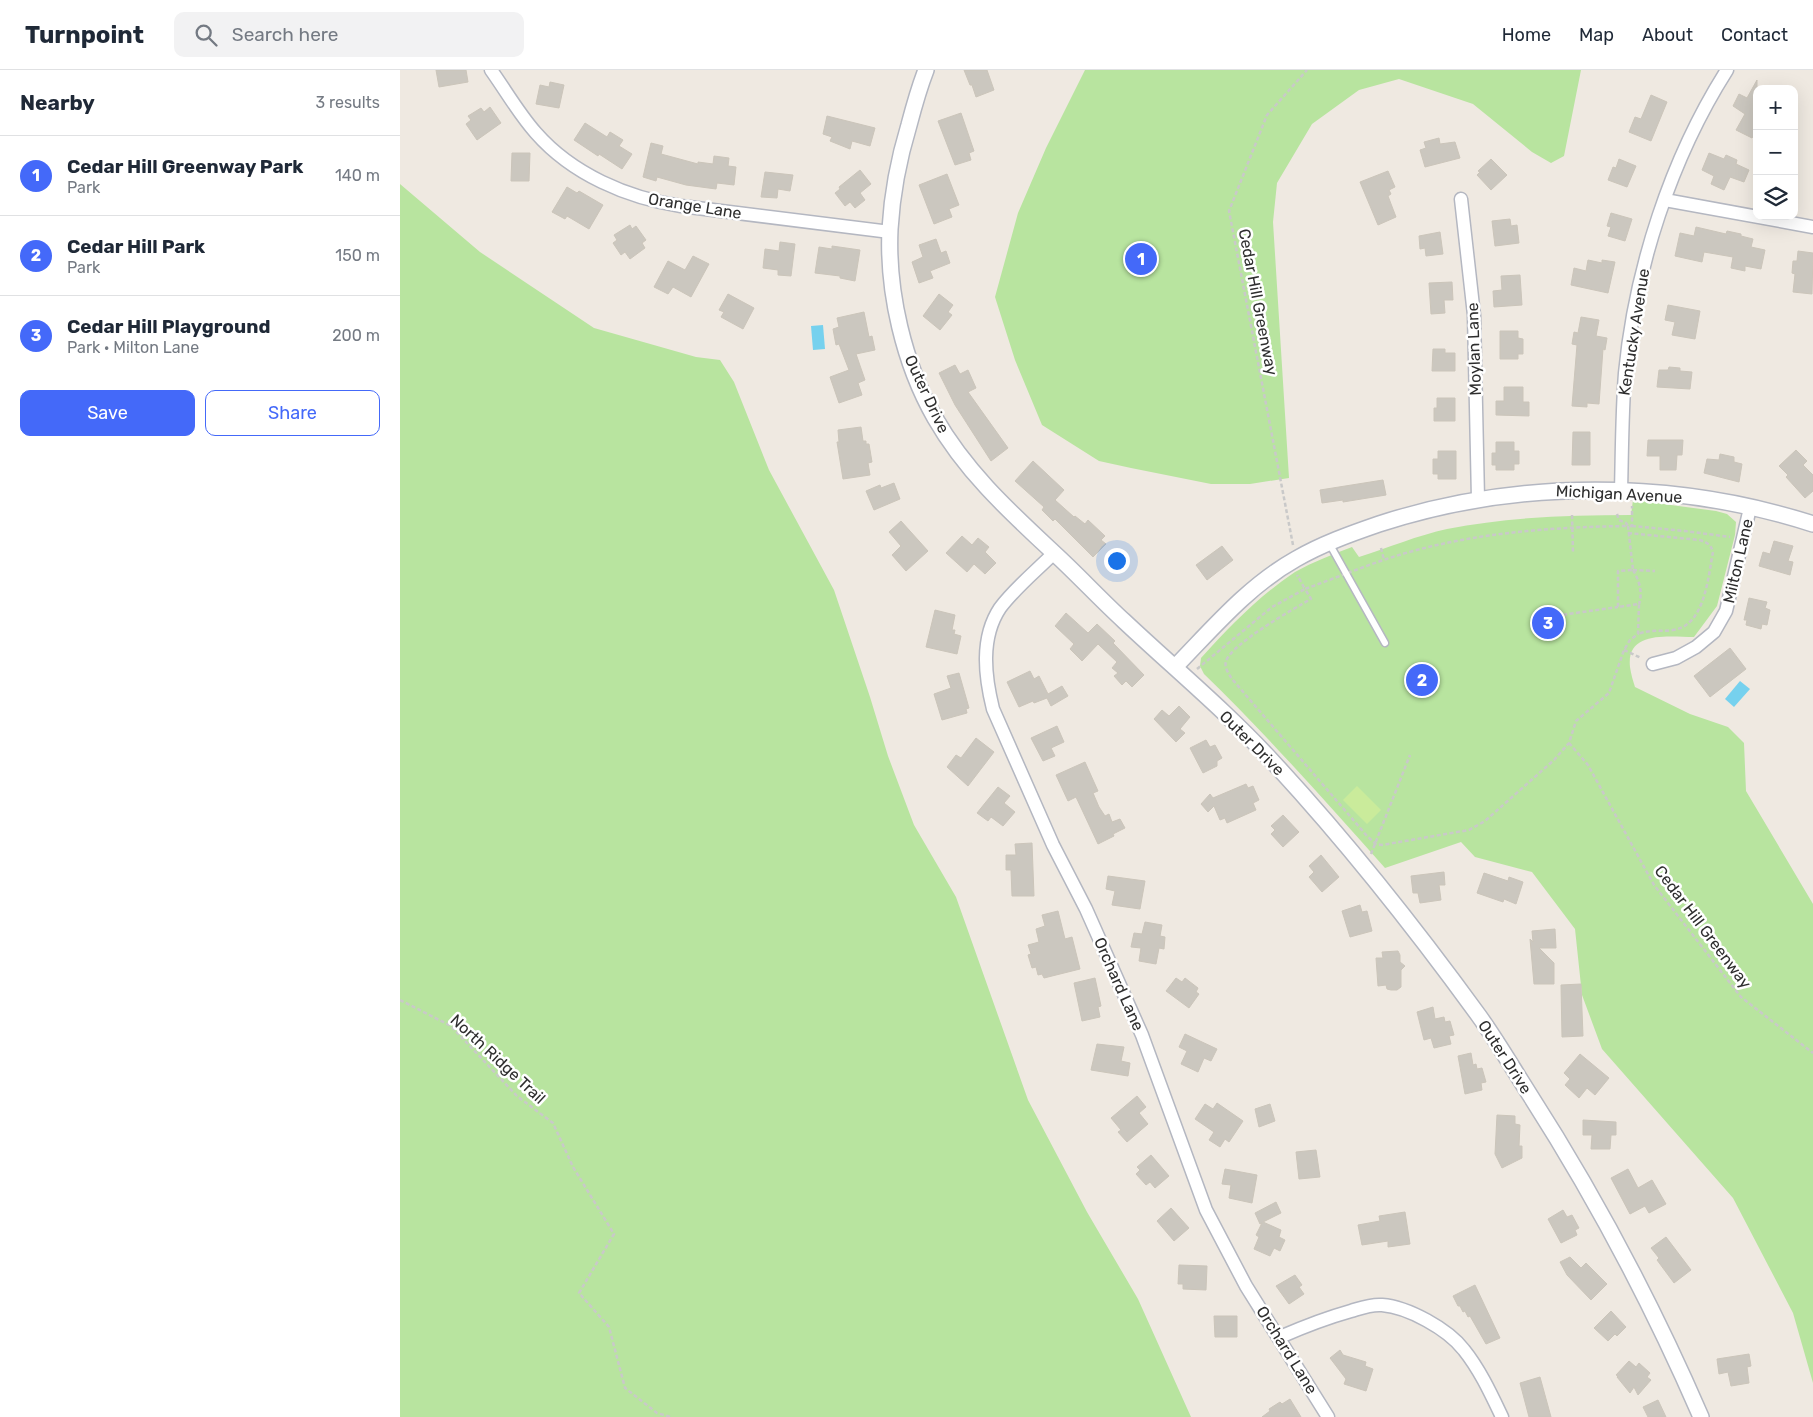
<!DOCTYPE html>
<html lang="en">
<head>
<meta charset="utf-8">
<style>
	:root { --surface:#fff; --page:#f2f2f3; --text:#1f2937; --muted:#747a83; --line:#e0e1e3; --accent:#4469f9 }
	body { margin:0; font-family:Rubik,sans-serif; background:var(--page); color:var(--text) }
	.controls { position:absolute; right:15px; top:15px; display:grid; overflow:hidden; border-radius:10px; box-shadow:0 5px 20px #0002 }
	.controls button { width:45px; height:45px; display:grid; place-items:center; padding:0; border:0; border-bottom:1px solid var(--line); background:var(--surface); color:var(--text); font:25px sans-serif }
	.you { position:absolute; left:716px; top:490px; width:18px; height:18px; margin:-12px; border:4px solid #fff; border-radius:50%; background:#1a73e8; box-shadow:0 0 0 8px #1a73e833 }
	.badge { display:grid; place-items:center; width:32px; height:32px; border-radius:50%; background:var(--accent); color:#fff; font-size:16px; font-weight:700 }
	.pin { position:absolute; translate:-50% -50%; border:2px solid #fff; box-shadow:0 1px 5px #0006 }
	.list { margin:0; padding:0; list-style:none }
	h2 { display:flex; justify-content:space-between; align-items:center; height:65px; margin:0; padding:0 20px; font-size:21px }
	h2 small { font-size:16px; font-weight:400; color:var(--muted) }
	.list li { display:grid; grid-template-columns:32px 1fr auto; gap:15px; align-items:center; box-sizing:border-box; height:80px; padding:0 20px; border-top:1px solid var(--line) }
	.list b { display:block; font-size:19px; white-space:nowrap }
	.list p { margin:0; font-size:16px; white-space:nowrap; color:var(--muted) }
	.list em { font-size:16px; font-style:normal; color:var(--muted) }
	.actions { display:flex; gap:10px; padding:15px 20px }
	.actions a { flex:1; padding:11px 0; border:1px solid var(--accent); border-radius:10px; text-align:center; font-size:18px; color:var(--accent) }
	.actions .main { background:var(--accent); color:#fff }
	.icon { flex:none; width:28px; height:28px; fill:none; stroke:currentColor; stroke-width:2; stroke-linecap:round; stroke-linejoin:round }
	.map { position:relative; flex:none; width:1413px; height:1347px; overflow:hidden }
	header { display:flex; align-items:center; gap:30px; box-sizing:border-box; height:70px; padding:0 25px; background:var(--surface); border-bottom:1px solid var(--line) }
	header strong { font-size:24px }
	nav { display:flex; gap:28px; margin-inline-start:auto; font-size:18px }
	.search { width:350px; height:45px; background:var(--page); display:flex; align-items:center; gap:12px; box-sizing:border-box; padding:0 18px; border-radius:10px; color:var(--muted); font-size:19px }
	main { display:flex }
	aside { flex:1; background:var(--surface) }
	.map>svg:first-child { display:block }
</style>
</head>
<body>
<header>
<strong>Turnpoint</strong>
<div class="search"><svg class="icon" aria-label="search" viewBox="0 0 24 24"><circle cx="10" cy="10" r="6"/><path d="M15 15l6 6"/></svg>Search here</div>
<nav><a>Home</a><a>Map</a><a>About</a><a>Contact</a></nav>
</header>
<main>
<aside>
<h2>Nearby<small>3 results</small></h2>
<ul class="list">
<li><span class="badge">1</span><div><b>Cedar Hill Greenway Park</b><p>Park</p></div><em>140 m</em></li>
<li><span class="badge">2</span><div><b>Cedar Hill Park</b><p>Park</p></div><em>150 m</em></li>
<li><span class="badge">3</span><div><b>Cedar Hill Playground</b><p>Park · Milton Lane</p></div><em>200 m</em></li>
</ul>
<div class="actions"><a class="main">Save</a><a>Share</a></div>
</aside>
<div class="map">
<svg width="1413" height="1347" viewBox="0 0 1413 1347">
	<rect width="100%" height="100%" fill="#efe9e1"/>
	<g fill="#b8e49f">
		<path d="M685,0H1181L1164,86L1151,93L1132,82L1073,34L999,9L959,20L912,54L877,113L873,152L889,408L850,414H811L731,398L699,391L642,355L615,290L595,227L618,143L646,78Z"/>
		<path d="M0,114L80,182L194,258L296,287L320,290L334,312L369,400L434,520L470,627L488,686L514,755L556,827L628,1030L687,1142L738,1229L791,1347H0Z"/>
		<path d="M1233,430L1316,441L1327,444L1336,452L1335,465L1317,536L1294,567C1269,567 1226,560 1230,597C1231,604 1233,611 1235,617L1290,644L1328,657L1344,673L1346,721L1413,834V1313L1393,1243L1333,1128L1202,979L1182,925L1175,859L1132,802L1075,787L1061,772L985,798C926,732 868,666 804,604L800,596L801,588C830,556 859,526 895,502C913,492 933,484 952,477L959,487C987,478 1019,465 1047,459C1107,447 1170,445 1231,445Z"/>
	</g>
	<path fill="#caeb9b" d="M957,716L981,740L967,754L943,730Z"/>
	<g fill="#76d1ee">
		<path d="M423,255L425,279L413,280L411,256Z"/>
		<path d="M1340,611L1350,619L1334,637L1325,629Z"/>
	</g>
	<g fill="#cbc7bf" stroke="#cbc5ba">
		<path d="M36,0H66L68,12L39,17Z"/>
		<path d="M564,0H587L594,20L576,27L572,15H570Z"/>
		<path d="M1357,10V60L1352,68L1336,60L1345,44L1333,36L1339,24L1347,28Z"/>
		<path d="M150,12L164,15L159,38L136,34L140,15L149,17Z"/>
		<path d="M1251,25L1267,32L1251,71L1229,62L1235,47L1241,49Z"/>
		<path d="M90,37L101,53L77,70L66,54L71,50L68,46L81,38L84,42Z"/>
		<path d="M561,43L574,81L569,83L571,90L555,95L538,51Z"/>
		<path d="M427,46L475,58L470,76L452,71L450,79L430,71L432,67L423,64Z"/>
		<path d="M185,53L207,67L210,62L223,70L219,76L232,84L222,99L199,84L198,86L174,70Z"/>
		<path d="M1039,68L1040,74L1055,72L1060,88L1025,97L1020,80L1026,78L1024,72Z"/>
		<path d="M251,73L263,76L261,84L298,94V92L313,94L314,86L329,88L328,96L336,97L334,115L317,113L316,119L286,115L257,107L256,111L243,107Z"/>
		<path d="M112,83H130L129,111H111Z"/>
		<path d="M1309,83L1324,89L1326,85L1337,90L1336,94L1349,100L1344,112L1330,107L1324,120L1311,114L1314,106L1302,100Z"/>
		<path d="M1091,89L1107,105L1091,120L1077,105L1080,102L1078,101Z"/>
		<path d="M1219,89L1236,96L1227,117L1208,110L1213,97L1216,98Z"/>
		<path d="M460,100L471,114L460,123L465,130L455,138L450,132L445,136L435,123L440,119L439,117Z"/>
		<path d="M988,101L995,117L989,120L991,124L988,126L996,147L978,155L960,112Z"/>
		<path d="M365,102L393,105L390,121L378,119L377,128L361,127Z"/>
		<path d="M547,104L559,135L549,139L552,147L534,154L519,115Z"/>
		<path d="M167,117L177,123L179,121L203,135L189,159L167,146L165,149L152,142Z"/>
		<path d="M1211,143L1232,149L1225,171L1208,166L1211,157L1207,156Z"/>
		<path d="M1110,149L1111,156L1117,155L1119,173L1095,176L1092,151Z"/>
		<path d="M230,155L232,159L236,156L246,170L242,173L245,178L230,189L225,182L221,185L213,173L217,170L214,165Z"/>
		<path d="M1296,157L1326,164L1327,161L1341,164V166L1353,169L1351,177L1365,180L1361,199L1345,196V201L1331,198L1333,187L1304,182L1302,192L1275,186L1280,163L1294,166Z"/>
		<path d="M1040,162L1043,184L1026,186L1025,178L1020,179L1019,166Z"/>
		<path d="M536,169L541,183L546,181L550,193L530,201L533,208L519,213L512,192L523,187L519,175Z"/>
		<path d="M380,172L395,174L391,206L378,205V200L363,198L365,179L379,181Z"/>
		<path d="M432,176L460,180L455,211L440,208V206L415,203L419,177L432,179Z"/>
		<path d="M1398,181L1413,183L1412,224L1393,222L1395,204L1392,203L1393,191H1397Z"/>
		<path d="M293,186L309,194L291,227L273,217L268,224L254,217L268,191L285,200Z"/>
		<path d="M1188,190L1202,193V190L1215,192L1208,223L1171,215L1174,198L1186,201Z"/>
		<path d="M1120,205L1122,235L1094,237L1093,221L1102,220L1101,206Z"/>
		<path d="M1052,212L1053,230H1044L1045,243L1031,244L1029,213Z"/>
		<path d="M328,224L354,238L343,259L321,247L324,242L319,240Z"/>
		<path d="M539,224L553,235L548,242L552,245L540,260L523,246Z"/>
		<path d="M1268,235L1300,241L1295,269L1272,265L1275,252L1265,250Z"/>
		<path d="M464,242L469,267L472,266L475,280L456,284L465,310L458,313L462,325L439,333L430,307L449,300L439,274L436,275L433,259L439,257L437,248Z"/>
		<path d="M1181,247L1199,250L1196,266L1207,268L1205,280L1203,279L1199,334L1187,333V337L1172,336L1177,275L1172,274L1174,262L1178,263Z"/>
		<path d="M1100,261H1118V268L1123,269V284H1118V289H1100Z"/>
		<path d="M1033,279H1045V283H1055V301H1032Z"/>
		<path d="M555,295L560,304L568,300L576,318L568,322L608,378L591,391L555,335L539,303Z"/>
		<path d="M1269,297L1280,298V301L1292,302L1290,319L1257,317L1259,300H1268Z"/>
		<path d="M1104,317H1123V332H1129V346L1096,345V331H1104Z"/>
		<path d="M1037,328H1055V351H1034V338H1037Z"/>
		<path d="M461,357L463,371H466V374H469L472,392L468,393L470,405L443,409L437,372H439L438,360Z"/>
		<path d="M1173,362H1190V395H1172Z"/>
		<path d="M1248,370H1283L1282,385H1277L1276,400H1260V386H1247Z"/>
		<path d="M1096,372H1114V381H1119V394H1114V400H1096V395H1092V383H1096Z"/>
		<path d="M1396,380L1407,391L1403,395L1413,405V421L1405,428L1386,407L1388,405L1379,396Z"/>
		<path d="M1038,381H1056V409H1038V404H1033V389H1038Z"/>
		<path d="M1320,384L1334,387V392L1342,394L1339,412L1304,403L1307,389L1319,390Z"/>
		<path d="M633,391L664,420L655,430L674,447L675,446L685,454L688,450L705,466L701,470L706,474L693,487L655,449L653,451L642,440L644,437L615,411Z"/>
		<path d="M983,410L986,425L943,432V430L922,433L920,420Z"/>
		<path d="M494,413L500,429L474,440L466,421L480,415L481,418Z"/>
		<path d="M501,451L528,481L506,501L492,485L501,476L489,462Z"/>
		<path d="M562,466L572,475L578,468L589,477L585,482L596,493L585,504L574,494L567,502L546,483Z"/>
		<path d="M1374,471L1393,476L1388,491L1393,492L1390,505L1359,496L1363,482L1370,484Z"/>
		<path d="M822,476L833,490L807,510L796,495Z"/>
		<path d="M1349,528L1367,532L1365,538L1370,540L1367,555L1362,554L1361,559L1346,555L1347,550H1344Z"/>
		<path d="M535,540L555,545L552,560H555L554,564L561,566L557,584L526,577Z"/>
		<path d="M666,543L688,563L697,554L715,571L713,573L744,605L732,617L726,611L722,615L714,606L718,603L712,598L717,592L698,574L682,591L670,579L674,574L655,556Z"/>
		<path d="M1330,578L1346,599L1310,627L1294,606Z"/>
		<path d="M630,601L634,609L639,606L648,624L662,616L668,626L651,636L647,628L634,633L633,631L619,637L607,612Z"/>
		<path d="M559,603L569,638L566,639L567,643L542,650L534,624L551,618L547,606Z"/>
		<path d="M779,636L790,647L780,659L785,663L776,672L754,649L762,640L769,646Z"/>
		<path d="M657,656L664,672L651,678L655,686L643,691L631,668Z"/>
		<path d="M576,668L594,682L568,716L547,697L556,685L561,688Z"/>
		<path d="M806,670L810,677L815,675L822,688L817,691V696L803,703L790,678Z"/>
		<path d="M685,692L698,721L693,723L699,737L705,746L709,744L712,752L720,749L725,758L713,764L714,766L698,774L676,727L668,731L656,705Z"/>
		<path d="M846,714L848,718L853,716L859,730L853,733L856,740L827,753L825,748L820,750L814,736L808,742L801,734L810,724L813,728Z"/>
		<path d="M598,717L610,726L604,733L615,742L603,756L591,747L588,751L577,743Z"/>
		<path d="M883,745L899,762L883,777L871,764L875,760L871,756Z"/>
		<path d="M632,773L634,826H612L611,800H606V785H616L615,774Z"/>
		<path d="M921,785L939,807L922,822L909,807L914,802L909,796Z"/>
		<path d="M1044,802L1045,815H1039L1041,830L1020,833L1018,823H1013L1011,806Z"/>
		<path d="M1084,803L1108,811L1109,807L1123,812L1116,834L1104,829L1103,832L1077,823Z"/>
		<path d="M708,806L745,811L740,839L712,835L715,821L706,819Z"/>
		<path d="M960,835L962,842L967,841L972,861L950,867L942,841Z"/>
		<path d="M658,841L665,869L672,867L680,899L644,908L642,904L638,905L636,897L632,898L628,885L631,884L628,875L639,872L636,859L645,856L642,845Z"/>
		<path d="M745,852L762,855L760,866L765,867L764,879L759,878L756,894L739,891L741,878L731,877L734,863L742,864Z"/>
		<path d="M1155,859L1156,878H1139L1154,893V914H1134L1130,869L1133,872L1132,861Z"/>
		<path d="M998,881L1000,885V892L1005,896L1001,900V917L997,920H991L987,919L986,915L978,916L976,888H983L982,882Z"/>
		<path d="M695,908L701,936L698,937L700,947L682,951L674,913Z"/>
		<path d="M776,908L782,912L785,908L798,918L796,922L799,924L789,938L766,921Z"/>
		<path d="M1181,914L1183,966L1162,967L1161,915Z"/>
		<path d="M1033,937L1035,949L1044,947L1045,952L1050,951L1054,965L1049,966L1051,974L1034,978L1031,968L1024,970L1017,942Z"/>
		<path d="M785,964L817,979L811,991L804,988L798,1002L781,994L787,981L779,977Z"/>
		<path d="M697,974L724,977L721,991L730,993L728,1006L691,1000Z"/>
		<path d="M1071,983L1073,995L1076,994L1077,999L1082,998L1086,1012L1081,1013L1082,1020L1065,1024L1058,986Z"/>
		<path d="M1180,984L1209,1008L1195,1025L1187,1018L1179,1028L1165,1015L1170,1009L1164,1003Z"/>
		<path d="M737,1026L746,1037L739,1043L748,1054L727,1072L718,1062L721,1060L711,1048Z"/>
		<path d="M817,1033L843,1051L829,1072L825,1069L820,1077L809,1070L814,1062L795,1049L805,1034L813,1039Z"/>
		<path d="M870,1034L875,1051L859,1057L855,1039Z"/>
		<path d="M1097,1045L1115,1046V1054L1120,1055L1119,1076H1122V1088L1102,1098L1095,1084Z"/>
		<path d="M1183,1050L1216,1052V1065H1211L1210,1079H1191L1192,1065H1183Z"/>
		<path d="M916,1080L920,1107L899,1109L896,1082Z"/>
		<path d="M751,1085L769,1106L755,1118L750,1112L746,1115L736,1104L740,1100L737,1097Z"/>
		<path d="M825,1099L857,1105L852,1133L829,1128L831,1115L822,1114Z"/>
		<path d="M1228,1099L1238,1118L1252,1110L1266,1134L1249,1143L1245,1136L1230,1144L1211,1108Z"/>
		<path d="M876,1132L881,1143L863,1152L881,1160L879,1167L885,1170L880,1181L874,1178L870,1186L854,1179L859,1167L856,1165L862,1153L860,1154L855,1143Z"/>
		<path d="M771,1138L789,1158L774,1171L757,1151Z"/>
		<path d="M1163,1140L1167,1147L1172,1145L1179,1158L1175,1160L1177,1165L1161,1173L1148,1149Z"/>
		<path d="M1005,1142L1010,1174L988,1177V1171L962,1175L958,1155L980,1151L979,1146Z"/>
		<path d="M1266,1167L1291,1200L1274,1213L1257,1190L1259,1188L1251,1178Z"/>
		<path d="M1170,1187L1181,1198L1186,1193L1207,1214L1191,1230L1167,1205L1160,1192Z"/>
		<path d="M779,1195L807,1196L806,1220L783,1219V1214H778Z"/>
		<path d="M895,1205L902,1215L899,1217L904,1224L889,1234L876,1216Z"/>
		<path d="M1075,1215L1100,1268L1086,1274L1070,1246L1068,1247L1065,1241L1063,1242L1060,1236H1058L1053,1226Z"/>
		<path d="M1211,1241L1226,1257L1217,1266L1215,1264L1208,1271L1194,1258Z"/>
		<path d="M814,1246H837V1267H815Z"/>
		<path d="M940,1280L943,1285L966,1292L965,1296L973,1299L966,1321L944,1314L946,1309L930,1288Z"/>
		<path d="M1349,1284L1351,1296L1347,1297L1349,1313L1331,1316L1328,1302L1319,1304L1317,1289Z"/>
		<path d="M1229,1291L1236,1297L1239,1293L1250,1303L1247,1307L1251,1310L1238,1325L1234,1317L1230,1323L1217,1307L1218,1306L1216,1305Z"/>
		<path d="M1140,1307L1151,1347H1129L1120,1313Z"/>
		<path d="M890,1329L901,1347H862L870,1341L869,1339L880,1332L882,1334Z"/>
		<path d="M1258,1330L1266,1347H1248L1243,1337Z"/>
	</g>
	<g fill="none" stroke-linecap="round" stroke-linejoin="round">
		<g stroke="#b4b7c1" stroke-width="9">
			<path id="service" d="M929,473L985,573"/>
		</g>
		<g stroke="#b4b7c1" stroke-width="15">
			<g id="minor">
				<path d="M91,0C106,21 119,44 136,63C172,104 227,128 281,136L490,162"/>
				<path d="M1061,129L1074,245L1078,429"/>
				<path d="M1265,130L1413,157"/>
				<path d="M1221,421C1222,382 1222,342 1225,303C1235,199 1271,88 1327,0"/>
				<path d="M654,483C636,501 615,518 600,538C580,568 585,607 593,639L653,775L686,839L742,965L806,1140L846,1216L928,1347"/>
				<path d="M1253,594L1276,588L1296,577L1314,562L1326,541L1350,438"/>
				<path d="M880,1267C903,1257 926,1248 951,1241C961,1238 971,1234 982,1235C1008,1237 1048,1259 1064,1280C1080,1300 1091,1324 1102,1347"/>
			</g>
		</g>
		<g stroke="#b4b7c1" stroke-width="18">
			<g id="tertiary">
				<path d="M526,0C519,18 514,36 509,55C499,88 492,124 490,159C487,222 504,294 535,348C566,402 609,441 654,483C678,505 700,529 724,551C774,598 827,642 873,692C947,772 1015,858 1079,946C1097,971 1112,997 1128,1022C1195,1126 1252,1234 1301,1347"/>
				<path d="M775,597C813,558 848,516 896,489C922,474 950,464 979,454C1117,409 1274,409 1413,454"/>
			</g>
		</g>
		<g stroke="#c9c9c9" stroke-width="2.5" stroke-dasharray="4 2.5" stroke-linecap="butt">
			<path d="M1217,444L1219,450L1226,453L1228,456H1232V436"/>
			<path d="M1172,445L1173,482"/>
			<path d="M1228,456L1233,500L1218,501V537L1239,534L1238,564L1230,570L1224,580L1209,623L1176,651L1169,673L1154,690L1085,751L1069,760L982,775L976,774L967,766L832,609C829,604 824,598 826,591C831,574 895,538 911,529L905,519C941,506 976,491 1013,481C1083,462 1156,457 1228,456Z"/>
			<path d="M1232,456L1285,461L1330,467"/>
			<path d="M1228,463L1300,470C1308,473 1311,475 1313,482C1308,507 1305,556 1273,560C1259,562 1252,559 1238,564"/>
			<path d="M893,475L829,141L867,45L907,0"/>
			<path d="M981,478L984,490"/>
			<path d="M1233,500C1239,510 1243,522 1239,534"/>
			<path d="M1233,500L1255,501"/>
			<path d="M1154,549L1158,543L1161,545L1218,537"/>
			<path d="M1224,580L1241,588"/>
			<path d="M797,599L872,537L905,519L897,505"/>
			<path d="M1169,673L1188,695L1254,815L1341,927L1413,983"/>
			<path d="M971,784L1010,685"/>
			<path d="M0,930L51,956L117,1026L153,1053L173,1097L214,1164L179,1223L209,1257L225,1318L257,1343L271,1347"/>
		</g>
		<use href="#service" stroke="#fff" stroke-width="6"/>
		<use href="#minor" stroke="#fff" stroke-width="12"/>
		<use href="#tertiary" stroke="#fff" stroke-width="15"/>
	</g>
	<g text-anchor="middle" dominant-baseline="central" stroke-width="5" stroke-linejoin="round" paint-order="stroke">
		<g font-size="16" fill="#2e2e2e" stroke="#fff">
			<text transform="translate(295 136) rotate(9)">Orange Lane</text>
			<text transform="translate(858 232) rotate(79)">Cedar Hill Greenway</text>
			<text transform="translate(1234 262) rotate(-81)">Kentucky Avenue</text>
			<text transform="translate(1074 279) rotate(-92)">Moylan Lane</text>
			<text transform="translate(527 324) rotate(65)">Outer Drive</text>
			<text transform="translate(1219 424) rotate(3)">Michigan Avenue</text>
			<text transform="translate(1338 491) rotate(-77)">Milton Lane</text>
			<text transform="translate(852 673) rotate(45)">Outer Drive</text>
			<text transform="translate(1303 857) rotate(53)">Cedar Hill Greenway</text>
			<text transform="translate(719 914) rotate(66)">Orchard Lane</text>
			<text transform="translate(1105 987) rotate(57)">Outer Drive</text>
			<text transform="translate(98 989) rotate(43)">North Ridge Trail</text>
			<text transform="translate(887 1280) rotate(58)">Orchard Lane</text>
		</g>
	</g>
</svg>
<div class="controls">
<button>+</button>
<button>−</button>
<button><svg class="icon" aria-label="layers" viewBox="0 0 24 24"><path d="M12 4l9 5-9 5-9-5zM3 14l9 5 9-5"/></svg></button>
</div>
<div class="you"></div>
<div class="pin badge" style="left:741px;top:189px">1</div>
<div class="pin badge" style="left:1022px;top:610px">2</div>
<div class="pin badge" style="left:1148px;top:553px">3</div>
</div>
</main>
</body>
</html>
